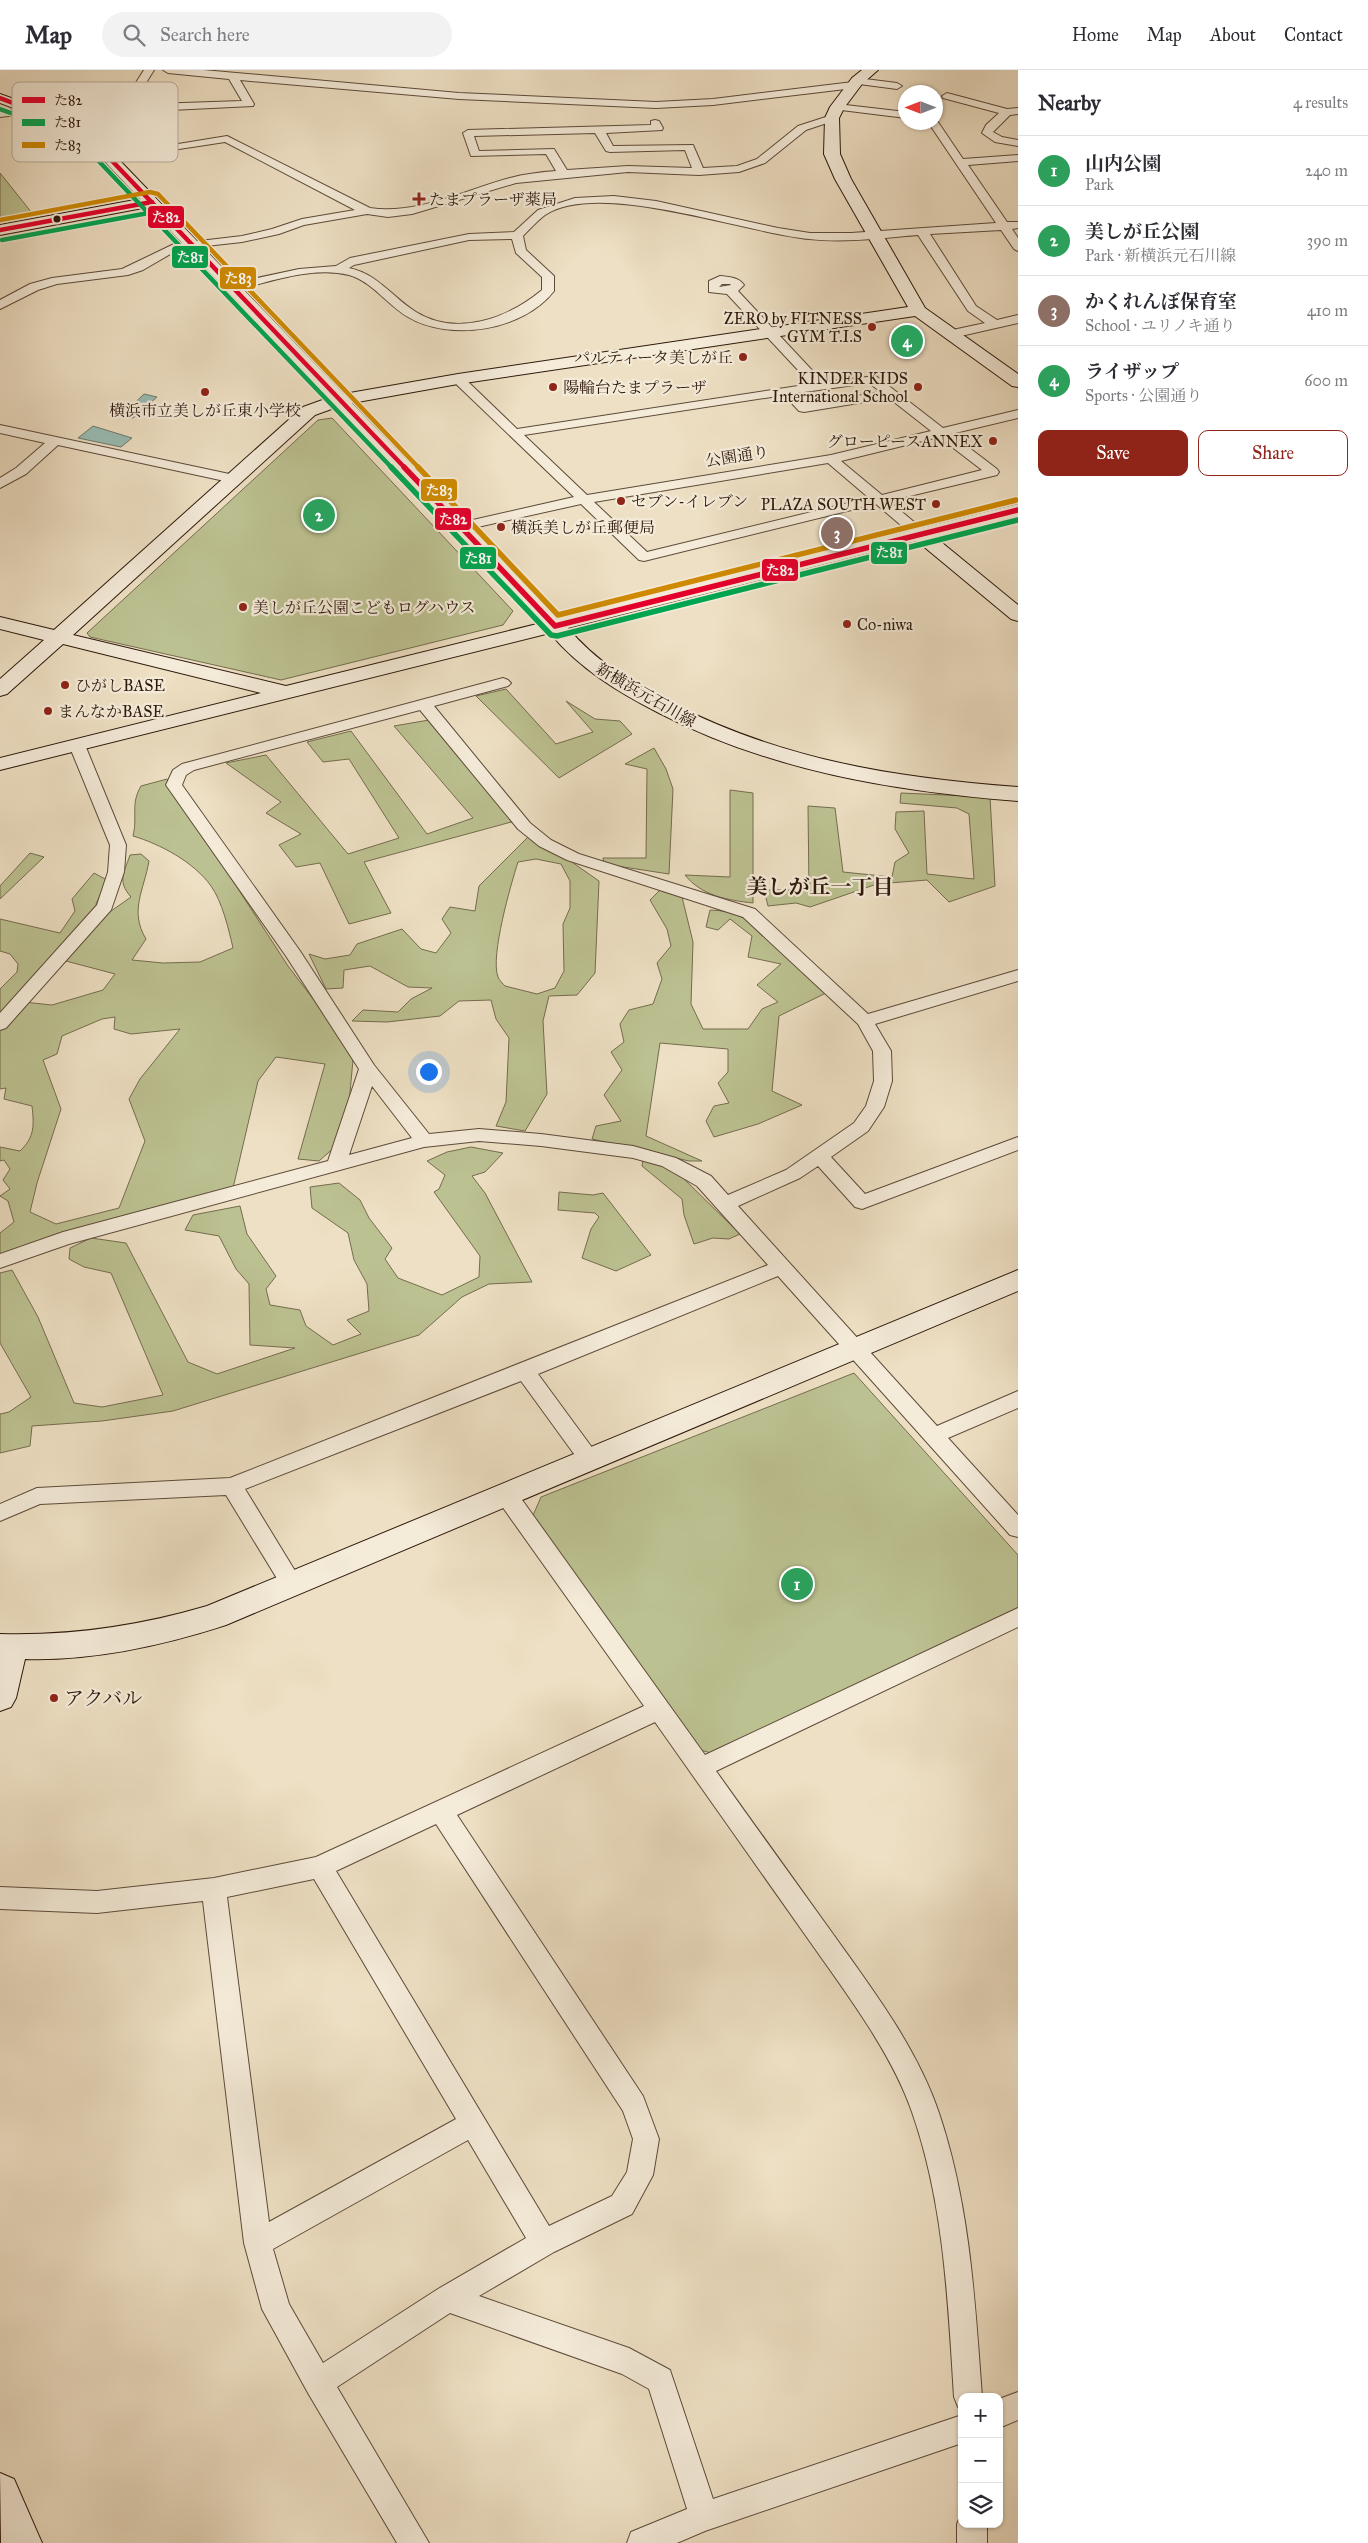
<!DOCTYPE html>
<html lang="en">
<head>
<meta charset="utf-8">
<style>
	:root { --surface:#fff; --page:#f2f2f3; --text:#2b2b33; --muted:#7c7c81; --line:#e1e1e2; --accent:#8f2418 }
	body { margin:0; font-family:"IM FELL Great Primer","Noto Serif JP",serif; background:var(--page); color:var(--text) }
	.controls { position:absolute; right:15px; bottom:15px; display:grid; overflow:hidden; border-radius:10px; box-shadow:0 1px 4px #0004 }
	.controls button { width:45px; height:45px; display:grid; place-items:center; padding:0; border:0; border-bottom:1px solid var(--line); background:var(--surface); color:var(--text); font:25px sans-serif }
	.compass { position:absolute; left:898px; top:15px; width:45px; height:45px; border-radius:50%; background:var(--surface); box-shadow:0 1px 4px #0004; rotate:270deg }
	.you { position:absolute; left:428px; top:1001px; width:18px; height:18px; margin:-12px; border:4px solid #fff; border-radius:50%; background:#1a73e8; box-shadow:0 0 0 8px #1a73e833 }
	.badge { display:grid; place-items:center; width:32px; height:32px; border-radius:50%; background:var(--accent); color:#fff; font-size:16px; font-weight:700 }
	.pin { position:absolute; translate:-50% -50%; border:2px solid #fff; box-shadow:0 1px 5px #0006 }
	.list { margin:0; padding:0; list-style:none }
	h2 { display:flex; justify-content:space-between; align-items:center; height:65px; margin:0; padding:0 20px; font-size:21px }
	h2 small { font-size:16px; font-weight:400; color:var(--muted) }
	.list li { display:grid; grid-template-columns:32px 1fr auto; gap:15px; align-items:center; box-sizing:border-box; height:70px; padding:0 20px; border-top:1px solid var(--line) }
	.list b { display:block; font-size:19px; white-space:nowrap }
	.list p { margin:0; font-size:16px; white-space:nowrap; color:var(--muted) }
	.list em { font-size:16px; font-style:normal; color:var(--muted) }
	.actions { display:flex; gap:10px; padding:15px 20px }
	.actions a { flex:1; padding:11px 0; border:1px solid var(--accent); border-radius:10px; text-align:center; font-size:18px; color:var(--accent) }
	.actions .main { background:var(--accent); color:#fff }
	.icon { flex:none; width:28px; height:28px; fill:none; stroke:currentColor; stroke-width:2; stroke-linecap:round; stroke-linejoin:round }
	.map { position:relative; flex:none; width:1018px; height:2473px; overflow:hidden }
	header { display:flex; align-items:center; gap:30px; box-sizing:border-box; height:70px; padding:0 25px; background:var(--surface); border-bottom:1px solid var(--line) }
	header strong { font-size:24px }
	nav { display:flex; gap:28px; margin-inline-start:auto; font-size:18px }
	.search { width:350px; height:45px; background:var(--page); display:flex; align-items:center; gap:12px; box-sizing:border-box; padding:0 18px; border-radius:28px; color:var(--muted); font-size:19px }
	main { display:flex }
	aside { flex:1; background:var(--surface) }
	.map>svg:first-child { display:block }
</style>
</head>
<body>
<header>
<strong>Map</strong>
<div class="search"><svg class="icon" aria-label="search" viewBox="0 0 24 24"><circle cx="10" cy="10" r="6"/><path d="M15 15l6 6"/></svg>Search here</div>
<nav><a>Home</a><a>Map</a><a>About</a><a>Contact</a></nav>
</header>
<main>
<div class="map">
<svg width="1018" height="2473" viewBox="0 0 1018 2473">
	<rect width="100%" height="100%" fill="#eee0c4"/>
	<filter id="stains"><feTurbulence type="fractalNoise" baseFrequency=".004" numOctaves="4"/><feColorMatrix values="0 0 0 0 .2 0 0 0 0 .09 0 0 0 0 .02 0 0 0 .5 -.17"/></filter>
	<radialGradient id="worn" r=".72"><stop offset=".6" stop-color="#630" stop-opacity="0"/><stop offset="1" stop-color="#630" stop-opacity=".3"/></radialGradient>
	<g fill="#bcc191" stroke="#746c4e" fill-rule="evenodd">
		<path d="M0,103L32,143L0,150Z"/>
		<path d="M332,348L513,541L503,555L281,610L90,567L87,563L318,350Z"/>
		<path d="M506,619L556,674L593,662L566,631L595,649L620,651L632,664L559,708L476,626Z"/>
		<path d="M429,650L515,751L364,792L391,843L349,854L320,793L296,797L279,775L301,764L266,743L281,732L226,693L266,685L348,784L399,768L349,689L323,692L307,672L351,661L427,764L473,748L394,656Z"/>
		<path d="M654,678L666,699L673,719L669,804L604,794L603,788H646L647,699L625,694Z"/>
		<path d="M167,709L288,896L333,955L353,990L348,1044L336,1076L319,1091L298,1089L325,994L276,987L258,1011L233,1118L0,1186V1163L14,1152L8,1131L0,1126L10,1119L3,1110L10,1099L4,1090L0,1091V1077L20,1081C35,1067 34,1055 32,1036L4,1029L6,1018L0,1019V919L17,902L18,894L10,884L0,881V849L60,863L75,841L72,829L94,803L107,810L96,834L104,846L131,827C117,811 124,803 130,785L141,784L149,791C144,820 129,841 146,869L132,890L163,893L200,892L233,878C229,860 222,831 211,816C194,792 160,774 133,766C138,745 130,735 141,716ZM51,887L115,904L103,920L52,935L14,931ZM115,947L114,959L131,964L180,959L140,1009L129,1029L145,1071L119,1138L56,1154L30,1142L37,1113L61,1039L43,990L57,984L62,966L102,949Z"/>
		<path d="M730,720L753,723V833C727,830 702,826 685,805L730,807Z"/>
		<path d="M901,723L990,727L995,816L949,832L927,810L877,814L810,837L796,833L768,836L764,820H809L808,736L835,738L843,802L892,807L895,792L909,783L895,759L896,742L924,741L927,804L974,809L969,744L957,738L900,733Z"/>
		<path d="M528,767L569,790L599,811L595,903L577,925L549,926L543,951L547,1024L525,1061L496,1056L506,1032L509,968L496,949L491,930L459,931L440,946L387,952L352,951L363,940L398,942L411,929L432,918L408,917L370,896L344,900L343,918L326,919L309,884L325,889L350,885L357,874L402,859L421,879L436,883L451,863L442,849L450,837L475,841L479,816ZM536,789L561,794L570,811V838L563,854L564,901L555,918L537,924L505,916C503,914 499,910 498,907C490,886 511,814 518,792Z"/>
		<path d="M30,783L44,787L0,829V816Z"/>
		<path d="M660,820L682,827L693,872L691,934L703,959H748L762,939L778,932L757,915L781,894L748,887L752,866L730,849L718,860L706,857L710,840C760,840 794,891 826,923L779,946L772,1021L802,1035L758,1054L714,1067L706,1051L714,1036L729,1033L718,1013L728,1002V979L660,973L646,1066L702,1091H689L592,1069L596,1056L621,1051L604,1025L622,1000L611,982L624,972L620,954L629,940L653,934L662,909L657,893L671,876L667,859L650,830Z"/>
		<path d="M471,1077L503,1083L485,1102L472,1106L485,1123L532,1212L489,1214L462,1227L419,1265L173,1341L102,1351L32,1356L30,1376L0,1383V1344L9,1342L31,1327L0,1273V1203L12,1200L38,1247L74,1333L102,1337L163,1325L111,1203L84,1197L69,1189L70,1178L91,1168L126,1173L188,1292L217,1304L295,1278L250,1275L249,1214L236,1199L219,1166L185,1160L193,1145L240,1136L247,1164L276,1206L266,1219L270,1235L300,1240L306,1256L333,1275L361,1264L347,1250L369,1241L367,1214L354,1190L348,1163L312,1138L310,1117L339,1113L360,1130L369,1148L392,1178L385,1189L398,1208L442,1225L479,1207L480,1186L434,1122L439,1119L445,1105L427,1091L447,1082Z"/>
		<path d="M643,1089L658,1091L677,1102L740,1164L729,1169L713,1168L694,1174L684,1145L682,1129L642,1096Z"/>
		<path d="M559,1122L593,1125L603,1123L651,1185L616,1201L582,1188L591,1159L599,1147L595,1143L558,1140Z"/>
		<path d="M854,1303L1018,1485V1544L715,1684L689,1677L531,1450L541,1427Z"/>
	</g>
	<g fill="#99bdb4" stroke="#6e7b70">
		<path d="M144,324L157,327L133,348L121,346Z"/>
		<path d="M93,356L132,368L121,377L78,368Z"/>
	</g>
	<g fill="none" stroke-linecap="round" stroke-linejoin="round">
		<g stroke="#5d4a39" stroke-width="2">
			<g id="street">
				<path d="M144,0H154L136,29L124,35L242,31L229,9L168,3L163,0H203L459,23L656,32L713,29L853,12V9L857,8L897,13L902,16L897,19L859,14L854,18L713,35L656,38L459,29L240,10L254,34L253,36L129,42L84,37L0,47V41L84,31L110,34L128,25Z"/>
				<path d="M947,23L1007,39L1018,38V44L1010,45L993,62L1002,67L1018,70V76L995,72L982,63L986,55L999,43L943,28L942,26Z"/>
				<path d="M837,34L906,42V48L833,39V35Z"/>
				<path d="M832,45L836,46V50L806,60L765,93L739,102L699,105L628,102L516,113L412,144L388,147L367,144L304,155L279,164L242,172L179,179L143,200L128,205L57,214L38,220L0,239V230L30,214L52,208L122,199L174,174L242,166L272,159L302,149L355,140L225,72L107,90V86L111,85L227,66L370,138C417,145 465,120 510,108C525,104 541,102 556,101L546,84L471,86L463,63L468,60L651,55V51L655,50L659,51L663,58L662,60L606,63L613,76L693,75L703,98L737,96L757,89L798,56ZM595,63L606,81L610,82L685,80L692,98L628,96L567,100L554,79L479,81L474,66Z"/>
				<path d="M936,49L963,89L1018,85V91L968,95L1007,152H1018V158L1012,159L1018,168V181L1014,179L1001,160L930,164L976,236L997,250L1018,245V253L952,268L948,267L946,264L948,261L985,253L968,241L918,165C883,168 845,173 809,169C745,163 599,109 545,145C537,151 530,159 523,166L526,180L554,206V221C523,261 450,272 408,247C387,235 373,212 349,205C312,196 269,212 233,221L227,217L229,214L299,199L336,196L350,188L469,164L514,162L538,140L575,128L614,126L656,131L778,158L810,163H851L996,153L928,52H936ZM512,169L516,183L542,207V220C507,249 457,267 416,242C392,227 378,204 349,198L354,195L469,170Z"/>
				<path d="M720,206C730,207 738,207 744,215L738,221L823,312L876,306L943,358L1018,340V348L951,364L997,399L999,402L997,405L889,431L926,462L928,465L926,468H916L876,434L644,491L639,490L581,434L460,461L455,460L453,457L455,454L574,427L454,312L452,309L454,306H462L517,359L811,314L727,224L709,222V211ZM722,214H730L731,215L719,217ZM869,313L881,322L807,334L797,323ZM784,325L799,341L804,342L889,328L931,361L831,385L587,425L524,365ZM939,367L982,400L882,425L841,391ZM828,393L869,428L647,482L594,432Z"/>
				<path d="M0,355L234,405L241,409L234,413L58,375L26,404L0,418V408L16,398L45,373L0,363Z"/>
				<path d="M503,608L508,610L511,613L508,616L434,636L530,753L551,770L579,784L755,839L868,944L1018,900V911L875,954L891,981L892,1011L884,1037L868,1061L831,1087L865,1124L1018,1067V1080L862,1139L855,1137L818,1096L800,1108L738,1136L937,1356L1018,1321V1338L948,1368L1018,1445V1467L1010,1465L778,1206L538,1304L596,1383L600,1389L596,1395L589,1397L582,1395L521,1311L245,1419L303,1514L300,1520L292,1523L284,1520L226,1425L40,1434L0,1451V1434L37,1418L230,1408L768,1195L697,1116L662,1096L633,1088L541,1076L479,1071L424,1077L69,1174L0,1198V1184L63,1162L328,1091L359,999L286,886L166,715L173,700L182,694ZM420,640L518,759L539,776L567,790L743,847L858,954L873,981L874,1011L866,1036L854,1053L786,1100L728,1125L711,1106L676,1088L633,1076L541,1064L479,1059L429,1064L374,995L300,881L182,715L186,705L194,700ZM372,1016L412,1068L349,1085Z"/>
				<path d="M77,670L85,675L126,775L124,802L111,840L6,958L0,960V943L97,835L108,802L110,775L69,675Z"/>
				<path d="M507,1418L515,1420L705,1685L1018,1538V1557L716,1701C755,1756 794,1810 833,1864C873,1920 917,1978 939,2043C970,2135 975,2231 982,2327H962V2339L958,2337L954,2327C948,2231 944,2133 912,2042C891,1981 843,1919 806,1866C756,1795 705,1723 655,1652L457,1745L643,2026L659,2069L653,2105L632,2144L554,2182L479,2226L629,2278L670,2300L713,2429L962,2345V2373L705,2461L677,2473H627L631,2462L687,2439L649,2319L622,2304L450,2243L337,2317L429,2473H397L308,2323L262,2239L244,2173L203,1831L97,1843L0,1839V1817L97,1821L214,1808L316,1787L644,1636L499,1432L496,1426L499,1420ZM436,1754L623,2041L633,2069L627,2102L612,2126L549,2156L336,1801ZM314,1809L456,2049L269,2152L227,1827ZM468,2070L526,2168L438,2219L323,2293L289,2234L273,2179Z"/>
				<path d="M1018,2322V2350L999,2358V2329Z"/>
				<path d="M962,2443V2454H987V2473H957V2454Z"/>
			</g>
		</g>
		<g stroke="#2d180b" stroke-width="2">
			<g id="secondary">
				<path d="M862,0H878L862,14L844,38L839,48L840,84L851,109L925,238L1018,304V317L1012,316L915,246L458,314L352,333L559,548L1018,434V446L935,467L1018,535V551L1011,549L917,471L568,558C595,591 633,614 671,633C783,690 895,708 1018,717V731C893,721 771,701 659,643C618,622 580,599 550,563L0,700V688L261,623L63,574L7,624L0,626V609L44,570L0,559V547L54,560L303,337L328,328L148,137L0,165V155L140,129L91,77L51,52L0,33V24L61,46L101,71L344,324L458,304L908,237L835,109L824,84L825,48L830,37L852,8ZM337,337L541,553L286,616L73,565L315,345Z"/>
				<path d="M1018,1200V1221L226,1555C161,1576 93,1591 25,1589L16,1628L11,1637L0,1641V1564C71,1566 139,1556 207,1536Z"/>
				<path d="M0,2403L14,2409L42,2473H1Z"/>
			</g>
		</g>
		<use href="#street" fill="#f4ebd9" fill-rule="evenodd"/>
		<use href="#secondary" fill="#f4ebd9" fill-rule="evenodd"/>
		<g stroke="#f4ebd9" stroke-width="7">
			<g id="bus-1-far1">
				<path d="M0,28L56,49L96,74L405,398"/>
				<path d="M0,160L152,132"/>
			</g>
		</g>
		<g stroke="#f4ebd9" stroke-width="9">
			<path id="bus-1" d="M404,397L555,556L1018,440"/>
		</g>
		<g stroke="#f4ebd9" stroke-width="7">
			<g id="bus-2-far1">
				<path d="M0,39L52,58L90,82L392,398"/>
				<path d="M2,170L154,142"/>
			</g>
		</g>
		<g stroke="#f4ebd9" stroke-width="9">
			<path id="bus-2" d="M391,397L551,565L557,566L1018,450"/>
		</g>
		<g stroke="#f4ebd9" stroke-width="7">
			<path id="bus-3-far1" d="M0,150L150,122L158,124L419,398"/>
		</g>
		<g stroke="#f4ebd9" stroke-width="9">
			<path id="bus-3" d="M418,397L558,545L1016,430"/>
		</g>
		<use href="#bus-1-far1" stroke="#e4002b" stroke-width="4.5"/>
		<use href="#bus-1" stroke="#e4002b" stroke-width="5.5"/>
		<use href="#bus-2-far1" stroke="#00a651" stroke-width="4.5"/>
		<use href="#bus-2" stroke="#00a651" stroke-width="5.5"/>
		<use href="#bus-3-far1" stroke="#cf8a02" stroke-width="4.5"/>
		<use href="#bus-3" stroke="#cf8a02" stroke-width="5.5"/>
	</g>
	<g fill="#8f2418" stroke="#f4ebd9" stroke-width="2">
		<path d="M416.5 121.5h5v5h5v5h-5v5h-5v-5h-5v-5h5z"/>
		<circle cx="872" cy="257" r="5"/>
		<circle cx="743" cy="287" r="5"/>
		<circle cx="553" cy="317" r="5"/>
		<circle cx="918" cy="317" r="5"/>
		<circle cx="205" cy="322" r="5"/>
		<circle cx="993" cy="371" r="5"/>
		<circle cx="621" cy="431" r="5"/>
		<circle cx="936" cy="434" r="5"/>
		<circle cx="501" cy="457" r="5"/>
		<circle cx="243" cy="537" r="5"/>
		<circle cx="847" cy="554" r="5"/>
		<circle cx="65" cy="615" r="5"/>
		<circle cx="48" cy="641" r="5"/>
		<circle cx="54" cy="1628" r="5"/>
	</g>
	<circle fill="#2d180b" stroke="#f4ebd9" stroke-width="2" cx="57" cy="149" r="4.5"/>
	<g text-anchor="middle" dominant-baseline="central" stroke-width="4.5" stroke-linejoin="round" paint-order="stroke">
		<g font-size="16" fill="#2d180b" stroke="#f4ebd9" text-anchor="start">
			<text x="429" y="129">たまプラーザ薬局</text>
			<text x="862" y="248" text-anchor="end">ZERO by FITNESS<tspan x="862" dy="18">GYM T.I.S</tspan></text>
			<text x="733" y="287" text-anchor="end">パルティータ美しが丘</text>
			<text x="908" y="308" text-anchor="end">KINDER KIDS<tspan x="908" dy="18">International School</tspan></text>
			<text x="563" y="317">陽輪台たまプラーザ</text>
			<text x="205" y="340" text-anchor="middle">横浜市立美しが丘東小学校</text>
			<text x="983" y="371" text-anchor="end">グローピースANNEX</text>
			<text x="631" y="431">セブン-イレブン</text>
			<text x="926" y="434" text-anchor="end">PLAZA SOUTH WEST</text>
			<text x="511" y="457">横浜美しが丘郵便局</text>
			<text x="253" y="537">美しが丘公園こどもログハウス</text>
			<text x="857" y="554">Co-niwa</text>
			<text x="75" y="615">ひがしBASE</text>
			<text x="58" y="641">まんなかBASE</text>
		</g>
		<g font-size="16" fill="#2d180b" stroke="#f4ebd9">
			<text transform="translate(737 386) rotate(-9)">公園通り</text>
			<text transform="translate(646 625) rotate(30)">新横浜元石川線</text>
		</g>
		<g font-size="20" fill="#2d180b" stroke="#f4ebd9" text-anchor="start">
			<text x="64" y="1628">アクバル</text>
		</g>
		<g font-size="21" font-weight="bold" fill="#2d180b" stroke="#f4ebd9">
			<text x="820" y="817">美しが丘一丁目</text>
		</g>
	</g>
	<rect x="12" y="12" width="166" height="80" rx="8" fill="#f4ebd9" stroke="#b8ac9b" stroke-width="1"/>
	<rect x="22" y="27" width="23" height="6" fill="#e4002b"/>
	<rect x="22" y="49" width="23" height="7" fill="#00a651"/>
	<rect x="22" y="72" width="23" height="6" fill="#cf8a02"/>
	<g font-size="14" fill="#2d180b">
		<text x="54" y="35">た82</text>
		<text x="54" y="57">た81</text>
		<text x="54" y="80">た83</text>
	</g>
	<g stroke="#f4ebd9" stroke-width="2">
		<rect x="147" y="135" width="38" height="24" rx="5" fill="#e4002b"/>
		<rect x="171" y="175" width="38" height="24" rx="5" fill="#00a651"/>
		<rect x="219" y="196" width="38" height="24" rx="5" fill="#cf8a02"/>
		<rect x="420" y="408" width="38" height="24" rx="5" fill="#cf8a02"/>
		<rect x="434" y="437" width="38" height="24" rx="5" fill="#e4002b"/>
		<rect x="870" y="471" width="38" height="24" rx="5" fill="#00a651"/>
		<rect x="459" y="476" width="38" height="24" rx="5" fill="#00a651"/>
		<rect x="761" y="488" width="38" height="24" rx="5" fill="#e4002b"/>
	</g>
	<g font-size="14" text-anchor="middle" font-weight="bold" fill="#fff">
		<text x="166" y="152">た82</text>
		<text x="190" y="192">た81</text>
		<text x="238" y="213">た83</text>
		<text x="439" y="425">た83</text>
		<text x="453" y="454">た82</text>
		<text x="889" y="487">た81</text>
		<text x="478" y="493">た81</text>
		<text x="780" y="505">た82</text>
	</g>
	<rect width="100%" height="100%" filter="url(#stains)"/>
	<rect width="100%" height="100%" fill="url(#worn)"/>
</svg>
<div class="controls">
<button>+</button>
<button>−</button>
<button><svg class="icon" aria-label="layers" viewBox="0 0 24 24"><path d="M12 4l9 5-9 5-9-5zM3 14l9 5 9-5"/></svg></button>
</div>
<svg class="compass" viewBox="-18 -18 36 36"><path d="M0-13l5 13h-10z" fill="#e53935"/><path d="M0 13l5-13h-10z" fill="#7c7c81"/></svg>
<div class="you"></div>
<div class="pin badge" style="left:797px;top:1514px;background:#2e9e5b">1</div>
<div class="pin badge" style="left:319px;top:445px;background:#2e9e5b">2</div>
<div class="pin badge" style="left:837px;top:463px;background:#8d6e63">3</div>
<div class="pin badge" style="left:907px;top:271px;background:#2e9e5b">4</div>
</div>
<aside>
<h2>Nearby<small>4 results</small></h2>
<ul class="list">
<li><span class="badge" style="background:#2e9e5b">1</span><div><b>山内公園</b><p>Park</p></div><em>240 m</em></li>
<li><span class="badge" style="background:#2e9e5b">2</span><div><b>美しが丘公園</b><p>Park · 新横浜元石川線</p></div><em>390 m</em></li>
<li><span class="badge" style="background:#8d6e63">3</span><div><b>かくれんぼ保育室</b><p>School · ユリノキ通り</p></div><em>410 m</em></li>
<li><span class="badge" style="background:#2e9e5b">4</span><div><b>ライザップ</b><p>Sports · 公園通り</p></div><em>600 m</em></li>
</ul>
<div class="actions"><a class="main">Save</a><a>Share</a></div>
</aside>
</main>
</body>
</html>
